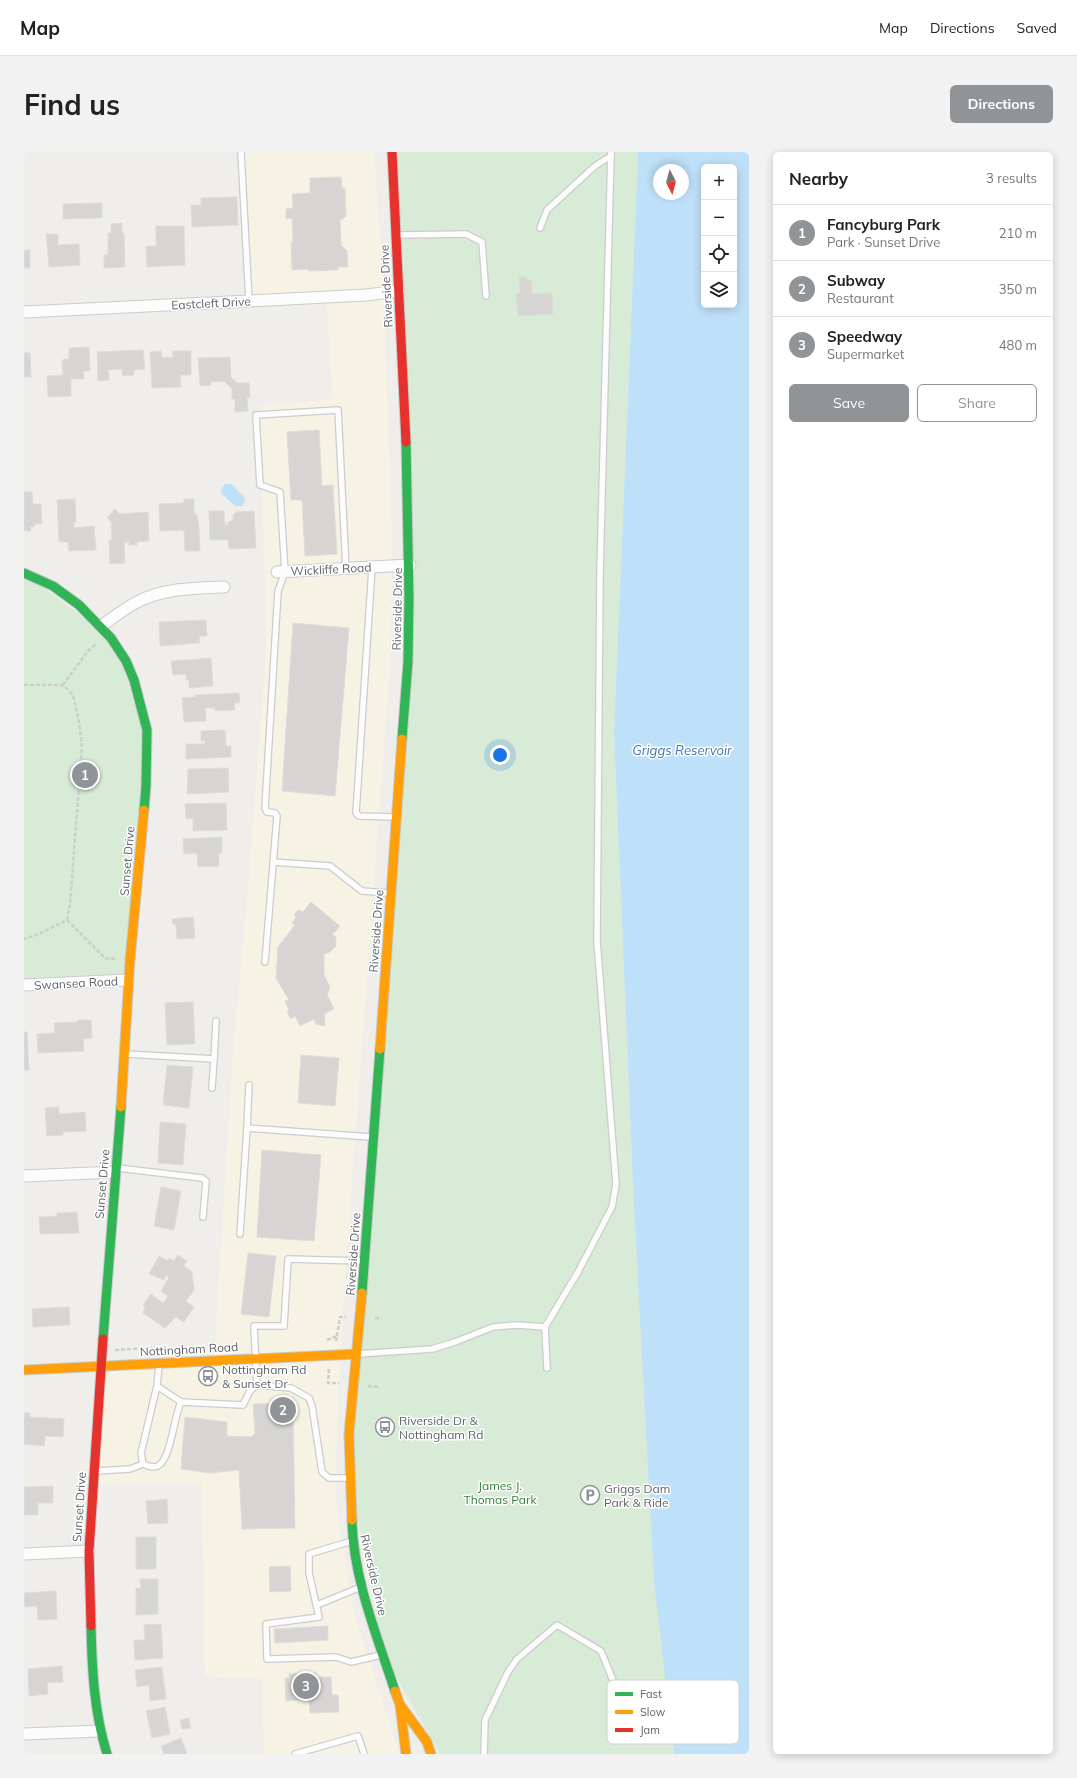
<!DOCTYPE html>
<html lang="en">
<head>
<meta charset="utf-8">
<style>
	:root { --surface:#fff; --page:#f2f2f2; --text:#222; --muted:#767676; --line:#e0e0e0; --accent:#919496 }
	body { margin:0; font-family:Mulish,sans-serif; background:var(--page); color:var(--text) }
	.controls { position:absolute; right:12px; top:12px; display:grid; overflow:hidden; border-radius:6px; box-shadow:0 2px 10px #0003 }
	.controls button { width:36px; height:36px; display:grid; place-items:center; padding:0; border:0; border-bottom:1px solid var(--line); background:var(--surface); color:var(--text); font:20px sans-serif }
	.compass { position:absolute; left:629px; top:12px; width:36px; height:36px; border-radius:50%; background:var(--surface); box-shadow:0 2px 10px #0003; rotate:174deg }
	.you { position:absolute; left:476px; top:603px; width:14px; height:14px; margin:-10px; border:3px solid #fff; border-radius:50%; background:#1a73e8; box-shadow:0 0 0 6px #1a73e833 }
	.badge { display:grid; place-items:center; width:26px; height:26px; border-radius:50%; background:var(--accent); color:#fff; font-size:13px; font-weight:700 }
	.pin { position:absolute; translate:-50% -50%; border:2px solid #fff; box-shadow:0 1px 4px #0006 }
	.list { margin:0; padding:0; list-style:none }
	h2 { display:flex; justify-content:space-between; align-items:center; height:52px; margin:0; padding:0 16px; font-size:17px }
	h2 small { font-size:13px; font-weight:400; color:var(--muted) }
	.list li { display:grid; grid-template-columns:26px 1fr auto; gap:12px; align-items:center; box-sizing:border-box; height:56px; padding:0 16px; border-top:1px solid var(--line) }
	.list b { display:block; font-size:15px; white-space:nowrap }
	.list p { margin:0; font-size:13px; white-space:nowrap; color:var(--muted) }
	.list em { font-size:13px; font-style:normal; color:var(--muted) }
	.actions { display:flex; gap:8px; padding:12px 16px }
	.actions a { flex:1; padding:9px 0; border:1px solid var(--accent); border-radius:6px; text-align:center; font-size:14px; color:var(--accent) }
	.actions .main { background:var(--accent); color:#fff }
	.icon { flex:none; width:22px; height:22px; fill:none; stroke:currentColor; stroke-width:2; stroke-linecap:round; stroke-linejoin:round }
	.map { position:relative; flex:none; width:725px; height:1602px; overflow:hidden; border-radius:6px }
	header { display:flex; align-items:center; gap:24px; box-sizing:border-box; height:56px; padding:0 20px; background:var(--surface); border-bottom:1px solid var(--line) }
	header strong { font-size:19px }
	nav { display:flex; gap:22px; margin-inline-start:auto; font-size:14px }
	.intro { display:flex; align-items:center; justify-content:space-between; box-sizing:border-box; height:96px; padding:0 24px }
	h1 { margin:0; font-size:28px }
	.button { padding:10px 18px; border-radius:6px; background:var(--accent); color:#fff; font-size:14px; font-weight:700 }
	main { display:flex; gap:24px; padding:0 24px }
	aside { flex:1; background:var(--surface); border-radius:6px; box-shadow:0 2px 10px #0003 }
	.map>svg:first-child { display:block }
</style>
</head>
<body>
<header>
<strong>Map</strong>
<nav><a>Map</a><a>Directions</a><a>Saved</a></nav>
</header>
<div class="intro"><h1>Find us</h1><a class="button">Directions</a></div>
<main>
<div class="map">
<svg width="725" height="1602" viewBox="0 0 725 1602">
	<rect width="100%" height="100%" fill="#efeeea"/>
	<path fill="#f7f3e4" d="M217,0H350L359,125L368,389L366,511L319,1152L311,1328L315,1375L331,1464L375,1602H240L238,1526L181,1525L178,1331L69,1333L78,1214L190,1208L209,901L225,726L242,501L241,422L235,254L309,247L302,145L225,149Z"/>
	<g fill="#d8ebd6">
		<path d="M368,0H614L590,582L610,1056L630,1431L650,1602H416L360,1503L326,1326L384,510Z"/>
		<path d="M0,421L87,486L123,578L104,828L0,833Z"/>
	</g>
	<g fill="#bfe0f9" fill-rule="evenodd">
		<path d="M614,0H725V1602H650L630,1431L610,1056L590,582ZM680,15H710V153H680ZM635,18H659V42H635Z"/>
		<path d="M201,332H207L220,345L221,350L218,354H211L198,342L197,337Z"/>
	</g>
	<g fill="#d6d5d3" stroke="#deddd9">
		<path d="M317,25L318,36H321L322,64L319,67L316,68L317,93L323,99L324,115H314V118L284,119V117L268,118L267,90H269L268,66L262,67V57L269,56L268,42L286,41V26Z"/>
		<path d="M213,45L214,73L168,75L167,53H177V46Z"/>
		<path d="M78,51V66L39,67V52Z"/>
		<path d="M98,71V81H100L101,115L80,116V103H84V81H87V72Z"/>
		<path d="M132,74H160L161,113L123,115L122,94H132Z"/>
		<path d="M22,82H34V93L55,92L56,113L25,115Z"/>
		<rect x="0" y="98" width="6" height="18"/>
		<path d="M495,125H503V128H507L508,142L528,141L529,162L494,164L492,141H496Z"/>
		<path d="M65,195L66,219H59L60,227H47V244L24,245L23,224L39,223L38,208L45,207V196Z"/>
		<path d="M119,198L121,217L110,218V223L98,224V217L84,218L85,228L74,229L73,200Z"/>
		<path d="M137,199L138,206L149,205L148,199H167V223H156L157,235L128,236L126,200Z"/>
		<path d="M0,201H6L7,225H0Z"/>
		<path d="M206,205L207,225L213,231H225L226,246H223L224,259L211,260V247H208V237L200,229L187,230V233L176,234L174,206Z"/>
		<path d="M295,278L298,334L309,333L313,402L281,404L278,348H267L263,280Z"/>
		<path d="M0,340H8L9,352H17L18,372H11V374L6,375L7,379H0Z"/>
		<path d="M51,347L52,370H50V376L70,374L72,398L45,399L44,390H35L33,348Z"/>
		<path d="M160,347H170V361L173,363L175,376L176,399H161L160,378L136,379L135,352L160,351Z"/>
		<path d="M91,357L96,362L124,360L125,389L113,390V393H105V390L100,391L101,411L86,412L85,388H88L87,370L83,366Z"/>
		<path d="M185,359H200L201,373H204V370L209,368V363L213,360L230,359L232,396L205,397L204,388H186Z"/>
		<path d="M182,468L183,484H175L176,491L136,494L135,470Z"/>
		<path d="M269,471L325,476L311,644L258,639Z"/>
		<path d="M187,506L189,534L165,536V528H162V522L149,523L147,509Z"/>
		<path d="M215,541L216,551H210L211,558L191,559V556H181L182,569L160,570L158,546L171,545V543Z"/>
		<path d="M201,578L202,594H207V605L162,607V592H181V589H177V579Z"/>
		<path d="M204,616L205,640L163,642L164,617Z"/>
		<path d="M202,651L203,678L169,679V666L162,667L161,652Z"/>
		<path d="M198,685V701H195V714L174,715L173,701L160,702L159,687Z"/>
		<path d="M287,750L316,774L308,783L312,785V794L306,800L300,802V823L306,835L303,843L310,857L300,862L301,873L299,874L292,872L290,867L276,874L271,864L267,867L263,860L265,858L261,849L265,848L252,826L254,795L271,773L268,771L272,765L270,763L274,758L279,760Z"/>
		<path d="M169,765L171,786L153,787L152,773L149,772L148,767Z"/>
		<path d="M169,850L171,892L143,893L141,851Z"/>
		<path d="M54,868H67L68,886L59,887L60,899L14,901L13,882L31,881L30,871L54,870Z"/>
		<path d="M0,880H3L5,918H0Z"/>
		<path d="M277,903L315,906L311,954L274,951Z"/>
		<path d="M143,913L169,915L165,956L139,953Z"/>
		<path d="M35,955V962L61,960L62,979L39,980V983L23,984L21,956Z"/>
		<path d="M136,970L162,972L159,1013L134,1011Z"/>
		<path d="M238,998L297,1003L290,1089L233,1085Z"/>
		<path d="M137,1035L157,1039L150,1078L130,1074Z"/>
		<path d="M53,1060L55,1081L16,1082L15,1065L33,1064V1061Z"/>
		<path d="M224,1101L252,1104L245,1165L217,1162Z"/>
		<path d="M154,1103L163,1109L160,1114L168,1120L170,1138L162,1149L170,1155L160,1170L152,1165L141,1176L119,1161L121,1155L119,1153L127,1142L139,1151L144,1144L137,1139L145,1125L142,1123L140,1128L125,1122L135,1104L144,1109L145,1106L150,1109Z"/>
		<path d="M45,1155L46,1173L9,1175L8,1157Z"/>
		<path d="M269,1251L271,1376L218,1377L215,1318L186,1321L157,1317L161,1265L203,1270V1284L227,1285L231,1282L229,1252Z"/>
		<path d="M0,1261H6V1265L40,1267L39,1285L21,1284L20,1294L0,1292Z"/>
		<path d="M29,1334V1351H14V1363H0V1335Z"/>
		<path d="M143,1347L144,1371L124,1372L122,1349Z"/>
		<rect x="112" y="1385" width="20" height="32"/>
		<path d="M266,1414L267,1439L246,1440L245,1415Z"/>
		<path d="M116,1427H134V1462L112,1463V1436H117Z"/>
		<path d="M32,1439L33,1467L14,1468L13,1454L1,1455L0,1441Z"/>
		<path d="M137,1472L139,1506L111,1508L110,1488H121L120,1473Z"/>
		<path d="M304,1474V1488L251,1491L250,1477Z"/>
		<path d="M38,1514L39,1530L23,1531L24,1542L5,1544L4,1517Z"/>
		<path d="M138,1515L142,1547L126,1549L125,1533L113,1535L111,1518Z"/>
		<path d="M292,1521V1525H307L308,1543H314L315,1560L286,1561L285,1547L262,1549L261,1526H265V1522Z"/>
		<path d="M141,1555L146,1582L128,1586L122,1559Z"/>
		<path d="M165,1566L167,1576L158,1577L156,1568Z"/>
		<path d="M157,1586L163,1602H140L137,1594Z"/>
	</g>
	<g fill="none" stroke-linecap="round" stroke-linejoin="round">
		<g stroke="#cbcccc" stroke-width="8">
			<g id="lane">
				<path d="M217,0L225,149"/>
				<path d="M516,76L523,58L571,14L587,4"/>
				<path d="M374,83L442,82L458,90L462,144"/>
				<path d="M348,416L332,661L335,664L371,665"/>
				<path d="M249,710L306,714L338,739L364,741"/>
				<path d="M241,810L253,664L251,661L243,660L241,656L254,439L261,420L256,340L236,333L232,263L314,258L322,417"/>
				<path d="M102,902L190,907L192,869"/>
				<path d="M188,936L190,907"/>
				<path d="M223,976L225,933"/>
				<path d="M94,1016L178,1026L182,1029L179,1065"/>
				<path d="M216,1082L223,976L347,985"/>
				<path d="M334,1202L408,1197L431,1190L469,1175L493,1173L521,1175"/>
				<path d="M135,1213L133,1234L117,1301L119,1312C123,1314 129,1316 134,1314C147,1307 150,1264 157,1250L219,1253L226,1239L233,1233L267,1236L285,1246L288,1254L298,1320L305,1326H324"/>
				<path d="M523,1216L521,1175L554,1120L588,1055L592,1032L573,789L576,421L587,0"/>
				<path d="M233,1233L230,1174H260L264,1107L337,1109"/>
				<path d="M133,1234L157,1250"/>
				<path d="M72,1319L106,1317L119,1312"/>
				<path d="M328,1389L285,1402V1421L295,1465L242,1472L243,1507L312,1505L327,1510L357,1503"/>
				<path d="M293,1453L337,1435"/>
				<path d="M271,1602L334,1584L340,1602"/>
				<path d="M460,1602L461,1568L484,1520L493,1507L533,1473L577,1499L597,1548L642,1543"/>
			</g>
		</g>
		<g stroke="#cbcccc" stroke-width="13">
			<g id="street">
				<path d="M0,160L225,149L342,143L375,139"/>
				<path d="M253,420L386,413"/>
				<path d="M77,474C89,466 100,457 113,450C140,436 171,436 200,435"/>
				<path d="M0,833L104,828"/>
				<path d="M0,1024L91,1020"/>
				<path d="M0,1402L65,1399"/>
				<path d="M0,1582L76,1579"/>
			</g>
		</g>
		<g stroke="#cacacb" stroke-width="11">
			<g id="fast">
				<path d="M0,421L29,434L55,453L87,486L102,509L110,528L123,578L122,634L120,658"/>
				<path d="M378,587L384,510L385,446L382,290"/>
				<path d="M338,1141L356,897"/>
				<path d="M79,1187L97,955"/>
				<path d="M328,1368C329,1426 353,1484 371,1539"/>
				<path d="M67,1474C68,1517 70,1560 83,1602"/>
			</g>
		</g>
		<g stroke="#cacacb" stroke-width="11">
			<g id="slow">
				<path d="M356,897L378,587"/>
				<path d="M97,955L106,808L120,658"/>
				<path d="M0,1218L332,1202"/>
				<path d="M328,1368L325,1282L338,1141"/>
				<path d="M371,1539L376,1553L382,1602"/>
				<path d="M377,1554L403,1590L407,1602"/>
			</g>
		</g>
		<g stroke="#cacacb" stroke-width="11">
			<g id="jam">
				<path d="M368,0L382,290"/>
				<path d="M67,1474L65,1399L79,1187"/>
			</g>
		</g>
		<g stroke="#cacfcc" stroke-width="2.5" stroke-dasharray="4 2" stroke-linecap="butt">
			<path d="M0,533H39L49,543L55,570L58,594L46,752L43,768L15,782L0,787"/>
			<path d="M39,533L64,499L73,491"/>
			<path d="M43,768L81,806L92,807"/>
			<path d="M351,1166H358"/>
			<path d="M313,1184L316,1165H322"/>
			<path d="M303,1188L313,1184L312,1189"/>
			<path d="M91,1198L128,1196"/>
			<path d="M305,1217L304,1231H315"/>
			<path d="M344,1234L356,1235"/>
		</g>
		<use href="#lane" stroke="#fdfcfc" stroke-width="5.5"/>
		<use href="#street" stroke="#fdfcfc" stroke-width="11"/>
		<use href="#fast" stroke="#30b455" stroke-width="9"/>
		<use href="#slow" stroke="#ff9f0a" stroke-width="9"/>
		<use href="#jam" stroke="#e5322d" stroke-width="9"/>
	</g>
	<defs>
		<g id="bus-ring" transform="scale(1)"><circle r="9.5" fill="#fff" stroke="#919496" stroke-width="1.5"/><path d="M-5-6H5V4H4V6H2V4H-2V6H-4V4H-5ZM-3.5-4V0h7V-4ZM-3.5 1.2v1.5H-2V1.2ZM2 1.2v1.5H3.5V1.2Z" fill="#919496"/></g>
		<g id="parking-ring" transform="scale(1)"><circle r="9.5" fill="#fff" stroke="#919496" stroke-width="1.5"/><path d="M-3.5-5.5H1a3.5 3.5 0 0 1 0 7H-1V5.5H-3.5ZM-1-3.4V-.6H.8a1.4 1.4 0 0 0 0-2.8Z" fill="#919496"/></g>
	</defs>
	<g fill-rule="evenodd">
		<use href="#bus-ring" x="184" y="1224"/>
		<use href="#bus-ring" x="361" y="1275"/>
		<use href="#parking-ring" x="566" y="1343"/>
	</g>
	<g text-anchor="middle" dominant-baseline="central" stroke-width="3" stroke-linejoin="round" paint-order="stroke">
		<g font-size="12" fill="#5f6368" stroke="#fff">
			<text transform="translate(362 134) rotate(-93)">Riverside Drive</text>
			<text transform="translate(187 151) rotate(-3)">Eastcleft Drive</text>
			<text transform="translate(307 417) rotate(-3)">Wickliffe Road</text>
			<text transform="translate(373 457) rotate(-89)">Riverside Drive</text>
			<text transform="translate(103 709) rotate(-85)">Sunset Drive</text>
			<text transform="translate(352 779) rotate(-86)">Riverside Drive</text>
			<text transform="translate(52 831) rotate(-3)">Swansea Road</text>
			<text transform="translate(78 1032) rotate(-85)">Sunset Drive</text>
			<text transform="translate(329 1102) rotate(-86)">Riverside Drive</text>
			<text transform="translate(165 1197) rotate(-3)">Nottingham Road</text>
			<text transform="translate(55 1355) rotate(-86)">Sunset Drive</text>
			<text transform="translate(350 1423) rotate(77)">Riverside Drive</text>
		</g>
		<g font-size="12" fill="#5f6368" stroke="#fff" text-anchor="start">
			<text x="198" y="1217">Nottingham Rd<tspan x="198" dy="14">&amp; Sunset Dr</tspan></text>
			<text x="375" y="1268">Riverside Dr &amp;<tspan x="375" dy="14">Nottingham Rd</tspan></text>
			<text x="580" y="1336">Griggs Dam<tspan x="580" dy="14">Park &amp; Ride</tspan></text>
		</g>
		<g font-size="12" fill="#348238" stroke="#fff">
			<text x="476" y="1333">James J.<tspan x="476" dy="14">Thomas Park</tspan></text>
		</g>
		<g font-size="13" font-style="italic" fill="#4174aa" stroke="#fff">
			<text x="658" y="598">Griggs Reservoir</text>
		</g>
	</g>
	<rect x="583" y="1528" width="132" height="64" rx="6" fill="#fff" stroke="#cfd0d2" stroke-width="1"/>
	<rect x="591" y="1540" width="18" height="4" fill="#30b455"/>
	<rect x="591" y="1558" width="18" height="4" fill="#ff9f0a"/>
	<rect x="591" y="1576" width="18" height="4" fill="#e5322d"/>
	<g font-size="11" fill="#5f6368">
		<text x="616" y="1546">Fast</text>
		<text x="616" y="1564">Slow</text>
		<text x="616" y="1582">Jam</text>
	</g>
</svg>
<div class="controls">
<button>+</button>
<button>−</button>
<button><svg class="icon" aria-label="locate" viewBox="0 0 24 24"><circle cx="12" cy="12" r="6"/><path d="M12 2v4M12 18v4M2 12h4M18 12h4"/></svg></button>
<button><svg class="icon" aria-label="layers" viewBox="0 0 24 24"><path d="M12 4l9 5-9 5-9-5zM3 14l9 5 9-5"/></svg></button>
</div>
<svg class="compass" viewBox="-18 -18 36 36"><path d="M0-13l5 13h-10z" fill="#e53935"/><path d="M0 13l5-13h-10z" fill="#767676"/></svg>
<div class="you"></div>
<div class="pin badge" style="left:61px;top:623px">1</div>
<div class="pin badge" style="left:259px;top:1258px">2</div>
<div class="pin badge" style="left:282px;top:1534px">3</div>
</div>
<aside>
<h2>Nearby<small>3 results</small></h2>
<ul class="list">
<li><span class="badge">1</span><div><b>Fancyburg Park</b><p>Park · Sunset Drive</p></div><em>210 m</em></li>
<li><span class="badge">2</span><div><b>Subway</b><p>Restaurant</p></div><em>350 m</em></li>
<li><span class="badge">3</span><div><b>Speedway</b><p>Supermarket</p></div><em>480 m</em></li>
</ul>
<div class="actions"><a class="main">Save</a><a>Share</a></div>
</aside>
</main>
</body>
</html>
